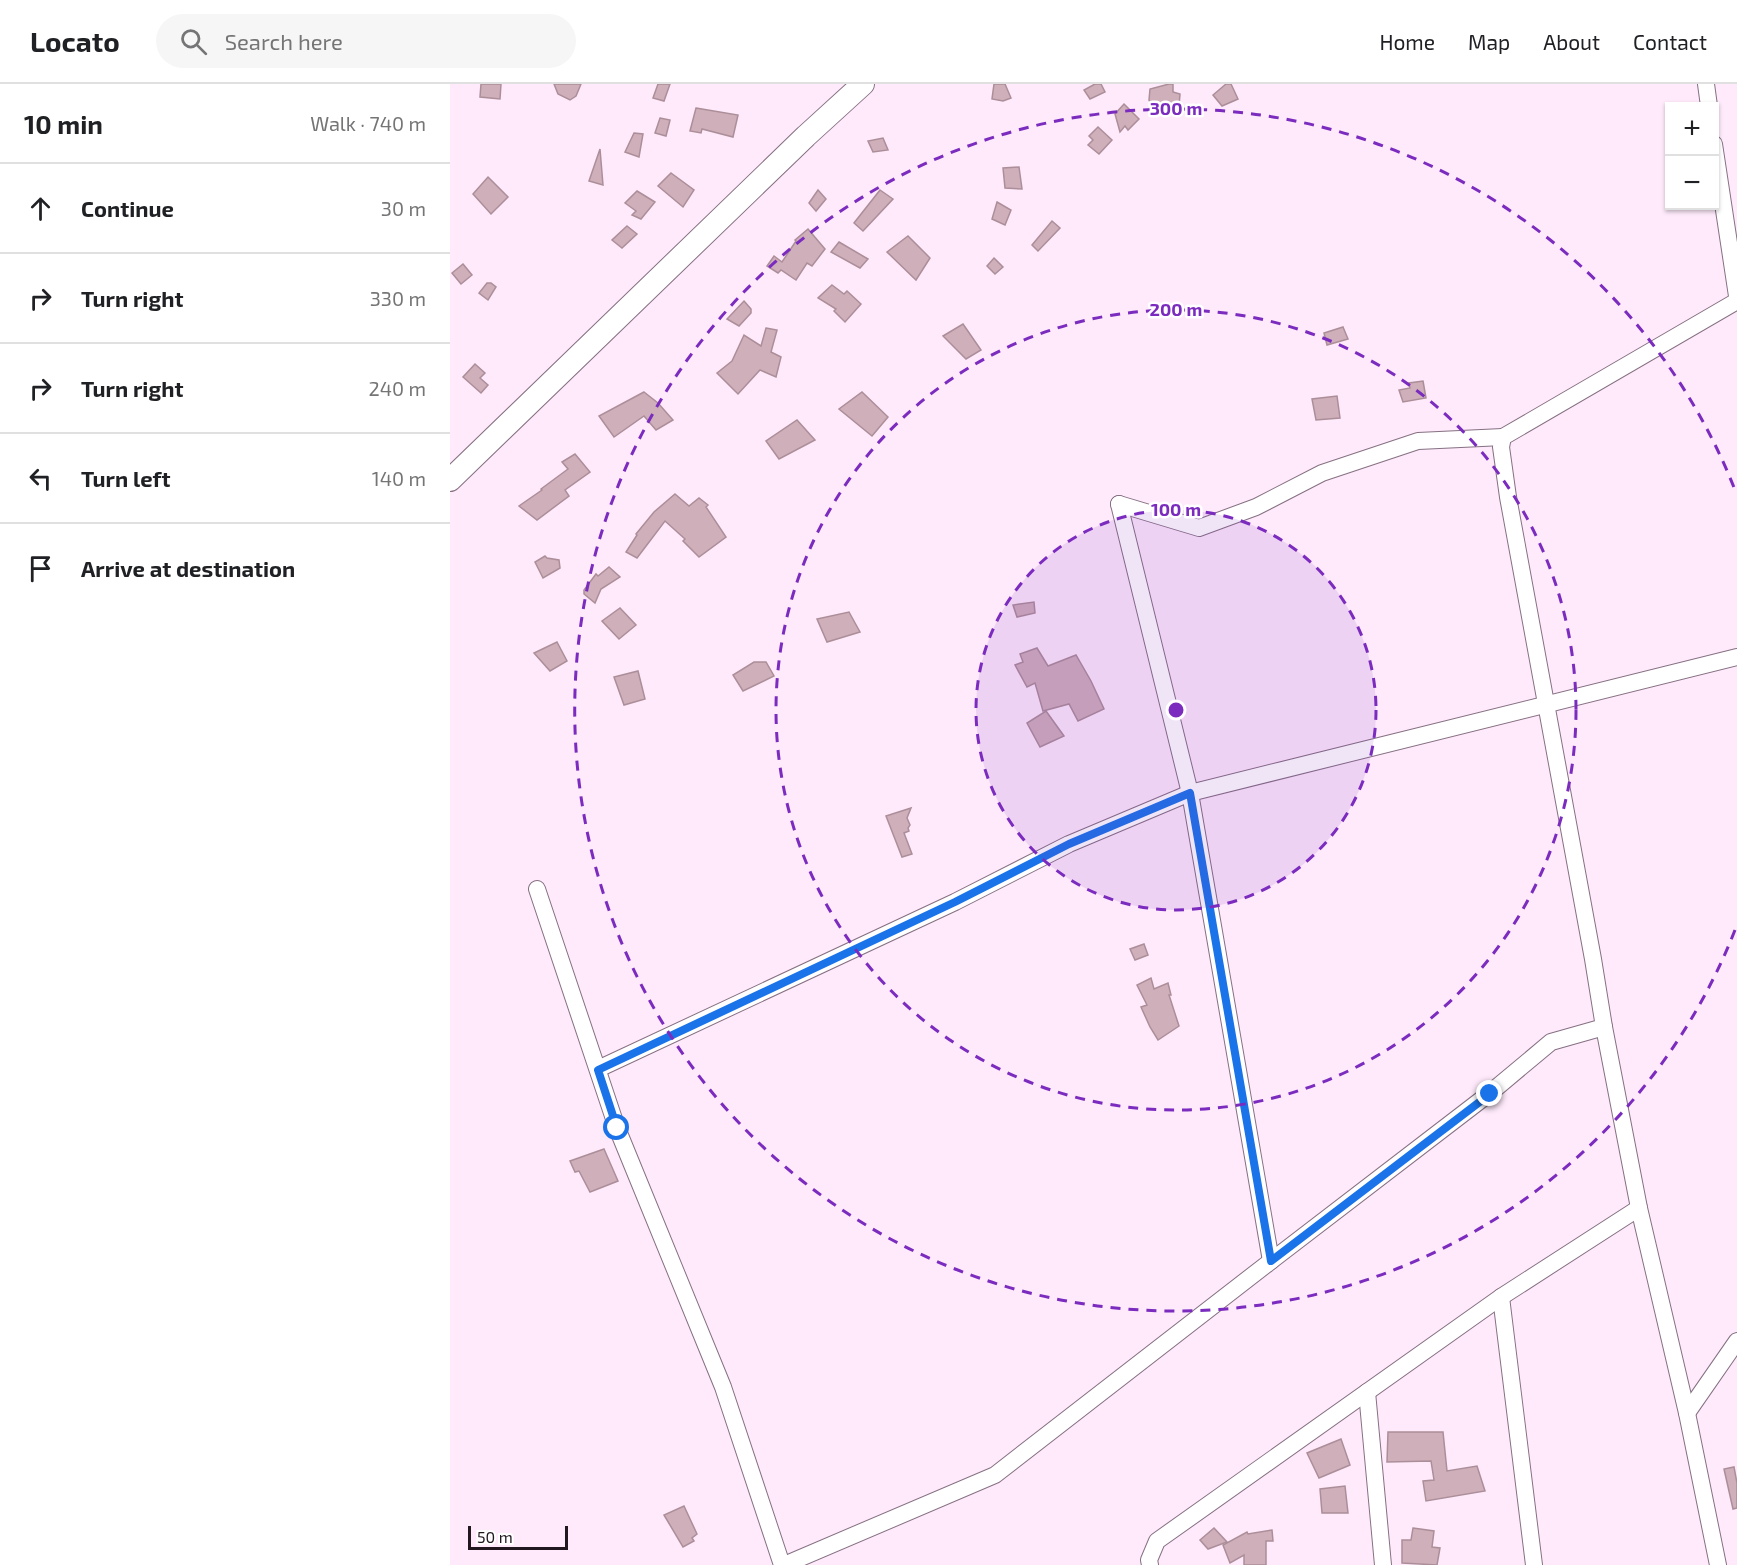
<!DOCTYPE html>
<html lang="en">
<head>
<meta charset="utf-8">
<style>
	:root { --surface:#fff; --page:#f6f6f6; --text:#202124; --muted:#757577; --line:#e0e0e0 }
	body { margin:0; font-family:"Exo 2",sans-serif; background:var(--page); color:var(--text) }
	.controls { position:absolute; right:18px; top:18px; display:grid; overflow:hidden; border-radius:0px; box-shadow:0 2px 4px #0004 }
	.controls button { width:54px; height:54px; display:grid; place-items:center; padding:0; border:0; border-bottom:2px solid var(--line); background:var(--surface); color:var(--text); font:30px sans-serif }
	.scale { position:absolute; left:18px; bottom:15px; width:100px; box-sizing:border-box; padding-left:6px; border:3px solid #20171f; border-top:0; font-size:16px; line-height:21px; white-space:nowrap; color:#20171f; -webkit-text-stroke:4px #fff; paint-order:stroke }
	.stop { position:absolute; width:18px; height:18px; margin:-14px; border:4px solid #1a73e8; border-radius:50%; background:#fff }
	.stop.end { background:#1a73e8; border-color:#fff; box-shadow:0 2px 6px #0008 }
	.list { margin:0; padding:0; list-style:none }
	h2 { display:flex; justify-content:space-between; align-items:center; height:78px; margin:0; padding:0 24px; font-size:26px }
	h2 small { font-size:20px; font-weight:400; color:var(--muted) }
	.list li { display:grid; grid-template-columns:39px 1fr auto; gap:18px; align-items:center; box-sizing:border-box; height:90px; padding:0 24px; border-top:2px solid var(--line) }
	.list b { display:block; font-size:22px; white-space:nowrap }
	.list em { font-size:20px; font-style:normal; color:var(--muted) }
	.icon { flex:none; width:33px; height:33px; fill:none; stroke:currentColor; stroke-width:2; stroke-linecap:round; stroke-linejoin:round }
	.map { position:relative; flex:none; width:1287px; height:1481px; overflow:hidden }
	header { display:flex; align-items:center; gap:36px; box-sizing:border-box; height:84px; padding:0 30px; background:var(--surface); border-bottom:2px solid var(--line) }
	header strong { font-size:28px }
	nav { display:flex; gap:33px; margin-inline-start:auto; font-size:21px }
	.search { width:420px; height:54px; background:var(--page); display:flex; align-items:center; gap:15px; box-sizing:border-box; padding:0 21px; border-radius:33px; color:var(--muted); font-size:22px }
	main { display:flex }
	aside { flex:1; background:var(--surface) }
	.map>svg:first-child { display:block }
</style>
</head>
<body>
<header>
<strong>Locato</strong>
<div class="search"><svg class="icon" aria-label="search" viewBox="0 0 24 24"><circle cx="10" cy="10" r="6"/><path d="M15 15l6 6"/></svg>Search here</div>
<nav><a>Home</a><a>Map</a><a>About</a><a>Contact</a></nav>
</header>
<main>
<aside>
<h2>10 min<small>Walk · 740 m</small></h2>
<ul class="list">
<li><svg class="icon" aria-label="ahead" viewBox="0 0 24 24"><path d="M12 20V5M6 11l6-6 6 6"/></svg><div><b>Continue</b></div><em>30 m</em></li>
<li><svg class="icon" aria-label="right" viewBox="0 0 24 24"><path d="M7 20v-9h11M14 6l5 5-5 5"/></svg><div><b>Turn right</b></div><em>330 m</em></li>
<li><svg class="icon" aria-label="right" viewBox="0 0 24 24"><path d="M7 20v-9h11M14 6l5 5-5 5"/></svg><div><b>Turn right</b></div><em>240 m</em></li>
<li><svg class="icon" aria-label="left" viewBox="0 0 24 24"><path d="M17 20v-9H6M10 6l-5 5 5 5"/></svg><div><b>Turn left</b></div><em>140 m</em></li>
<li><svg class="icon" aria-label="arrive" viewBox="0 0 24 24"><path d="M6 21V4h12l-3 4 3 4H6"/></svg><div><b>Arrive at destination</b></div></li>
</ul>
</aside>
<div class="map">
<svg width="1287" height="1481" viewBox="0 0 1287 1481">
	<rect width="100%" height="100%" fill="#feeafb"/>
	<g fill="#ceafba" stroke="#ac8e99" stroke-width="1.5">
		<path d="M31,0H51L50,15L30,13Z"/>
		<path d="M104,0H131L126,12L120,16L108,10Z"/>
		<path d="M208,0H220L214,17L203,14Z"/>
		<path d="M544,0H555L561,14L553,17L542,15Z"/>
		<path d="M645,0H651L655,8L640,15L634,6Z"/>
		<path d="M719,0H723V8L730,10L729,22L713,28L704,27L699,16L700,5Z"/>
		<path d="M776,0H781L788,15L772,22L763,11Z"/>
		<path d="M674,20L689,35L678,46L675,42L670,48L665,30Z"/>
		<path d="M246,24L288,31L283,53L252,45L251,49L240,47Z"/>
		<path d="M210,34L220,36L216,52L205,49Z"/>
		<path d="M648,43L662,56L649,70L638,61L643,56L639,52Z"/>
		<path d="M184,49L193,50L189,73L175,68Z"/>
		<path d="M433,54L438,66L423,68L418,57Z"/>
		<path d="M150,65L153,101L139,97Z"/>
		<path d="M569,83L572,105L555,104L553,84Z"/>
		<path d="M221,89L244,106L233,123L208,102Z"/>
		<path d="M38,93L58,113L41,130L23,110Z"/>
		<path d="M368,106L376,115L366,127L359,119Z"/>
		<path d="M430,106L443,115L413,147L404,139Z"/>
		<path d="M187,107L205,118L191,135L182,131L186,127L175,119Z"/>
		<path d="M547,118L561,126L555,141L542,135Z"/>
		<path d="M602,137L610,144L588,167L582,161Z"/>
		<path d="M177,142L187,150L172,164L162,156Z"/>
		<path d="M358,145L375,165L362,182L357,179L346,196L331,186L328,189L317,182L324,172L332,178L346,157L345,156Z"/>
		<path d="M458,152L480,174L466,196L437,168Z"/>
		<path d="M389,158L418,175L410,184L381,168Z"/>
		<path d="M544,174L553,183L545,190L537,182Z"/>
		<path d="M13,180L22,191L11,200L2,189Z"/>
		<path d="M37,199H41L46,203L38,216L29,209Z"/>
		<path d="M382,201L394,210L397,207L411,220L395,238L384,227L386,225L368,214Z"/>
		<path d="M294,217L301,225V229L289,242L277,235Z"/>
		<path d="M513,240L531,266L516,275L493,252Z"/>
		<path d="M893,243L898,255L877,261L874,249Z"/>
		<path d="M316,244L327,246L321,268L331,273L326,293L310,286L288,310L267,289L282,277L294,251L311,262Z"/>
		<path d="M25,280L35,289L30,294L38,301L31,309L13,293Z"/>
		<path d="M973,297L976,314L953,318L949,306L960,304L959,299Z"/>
		<path d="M194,308L208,319L223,336L206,346L194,332L164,353L149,332Z"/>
		<path d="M412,308L438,333L422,352L389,325Z"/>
		<path d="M887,312L890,334L866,336L862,315Z"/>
		<path d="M347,336L365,356L329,375L316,357Z"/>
		<path d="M125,370L140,388L115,406L119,412L87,436L69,422L92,406L91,405L118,385L112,378Z"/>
		<path d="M225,410L239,422L249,414L258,421L256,423L276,453L249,473L233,457L235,455L215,437L187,474L176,468L187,451L186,450L204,428Z"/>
		<path d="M95,472L97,474L109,476L110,484L93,494L85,478Z"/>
		<path d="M159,483L170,493L151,505L145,519L134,510V506L146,490L148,492Z"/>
		<path d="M584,518L585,529L567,533L563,521Z"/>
		<path d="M170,524L186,541L169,555L152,537Z"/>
		<path d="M399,528L410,548L377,558L367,535Z"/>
		<path d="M107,558L117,577L100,587L84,569Z"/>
		<path d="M587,564L598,582L626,571L641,597L654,625L628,637L619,620L593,627L585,599L577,603L565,581L573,578L570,570Z"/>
		<path d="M304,578H316L324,592L293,607L283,591Z"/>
		<path d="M188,587L195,615L174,621L164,593Z"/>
		<path d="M596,627L614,652L590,663L577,639Z"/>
		<path d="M461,724L457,734L460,741L458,744L459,747L454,749L462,770L452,773L436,732Z"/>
		<path d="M694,860L698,871L685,876L680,865Z"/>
		<path d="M701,894L704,905L718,899L721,911H719L729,942L708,956L700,943L691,923L697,921L687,901Z"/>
		<path d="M154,1065L168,1097L140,1108L129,1087L125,1088L120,1077Z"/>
		<path d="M938,1348H993L997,1387L1027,1382L1035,1407L976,1417L973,1397L984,1396L981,1377L937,1378Z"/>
		<path d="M891,1355L900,1381L869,1394L857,1369Z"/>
		<path d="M1284,1383L1287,1399V1424L1283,1425L1274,1385Z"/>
		<path d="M895,1402L898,1429H872L870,1405Z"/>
		<path d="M234,1422L247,1450L242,1454L244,1457L233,1463L214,1431Z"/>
		<path d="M764,1444L777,1458L758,1465L750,1456Z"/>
		<path d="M963,1444L984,1447L982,1463L990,1464L987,1481L952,1479V1456H961Z"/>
		<path d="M822,1446L823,1457H816V1481H794V1471L780,1479L773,1461L797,1448L798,1450Z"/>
	</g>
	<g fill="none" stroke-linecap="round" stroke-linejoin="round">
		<g stroke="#867083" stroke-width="18">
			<g id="street">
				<path d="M1256,0L1259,22"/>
				<path d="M1264,60L1287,212"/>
				<path d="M669,420L740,709L821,1177"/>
				<path d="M669,420L749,444L806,423L872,389L968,357L1053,353"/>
				<path d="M87,805L167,1044L273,1303L332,1481"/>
				<path d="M148,985L505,818L619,760L740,709L1287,573"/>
				<path d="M1051,1213L1084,1481"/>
				<path d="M917,1308L933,1481"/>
				<path d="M1237,1329L1287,1257"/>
				<path d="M334,1481L545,1391L821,1177L1040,1009L1101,958L1154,943"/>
				<path d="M700,1481L699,1476L707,1457L1051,1213L1189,1124"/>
				<path d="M1268,1481L1237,1329L1189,1124L1154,943L1143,875L1058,413L1051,363L1053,353L1287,217"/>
			</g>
		</g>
		<g stroke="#867083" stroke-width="24">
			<path id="secondary" d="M0,396L356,52L413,0"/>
		</g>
		<use href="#street" stroke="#fff" stroke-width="16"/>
		<use href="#secondary" stroke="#fff" stroke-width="22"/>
	</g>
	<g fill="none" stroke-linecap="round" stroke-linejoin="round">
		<path stroke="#1a73e8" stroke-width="8" d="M167,1044L148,986L505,818L619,760L740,709L821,1177L1040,1010"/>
	</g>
	<circle cx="726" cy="626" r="200" fill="#7b2cbf" fill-opacity=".12"/>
	<g fill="none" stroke="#7b2cbf" stroke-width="3" stroke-dasharray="10 8">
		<circle cx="726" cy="626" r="200"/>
		<circle cx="726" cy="626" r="400"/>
		<path d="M1285 846A601 601 0 1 1 1285 406"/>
	</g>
	<circle cx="726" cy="626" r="9" fill="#7b2cbf" stroke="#fff" stroke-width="3"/>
	<g font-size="18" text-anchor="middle" font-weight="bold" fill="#7b2cbf" stroke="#fff" stroke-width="5" stroke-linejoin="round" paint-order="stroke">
		<text x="726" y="31">300 m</text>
		<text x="726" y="232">200 m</text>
		<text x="726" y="432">100 m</text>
	</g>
</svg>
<div class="controls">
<button>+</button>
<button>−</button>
</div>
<div class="scale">50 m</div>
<div class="stop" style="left:167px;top:1044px"></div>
<div class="stop end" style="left:1040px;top:1010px"></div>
</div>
</main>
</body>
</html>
